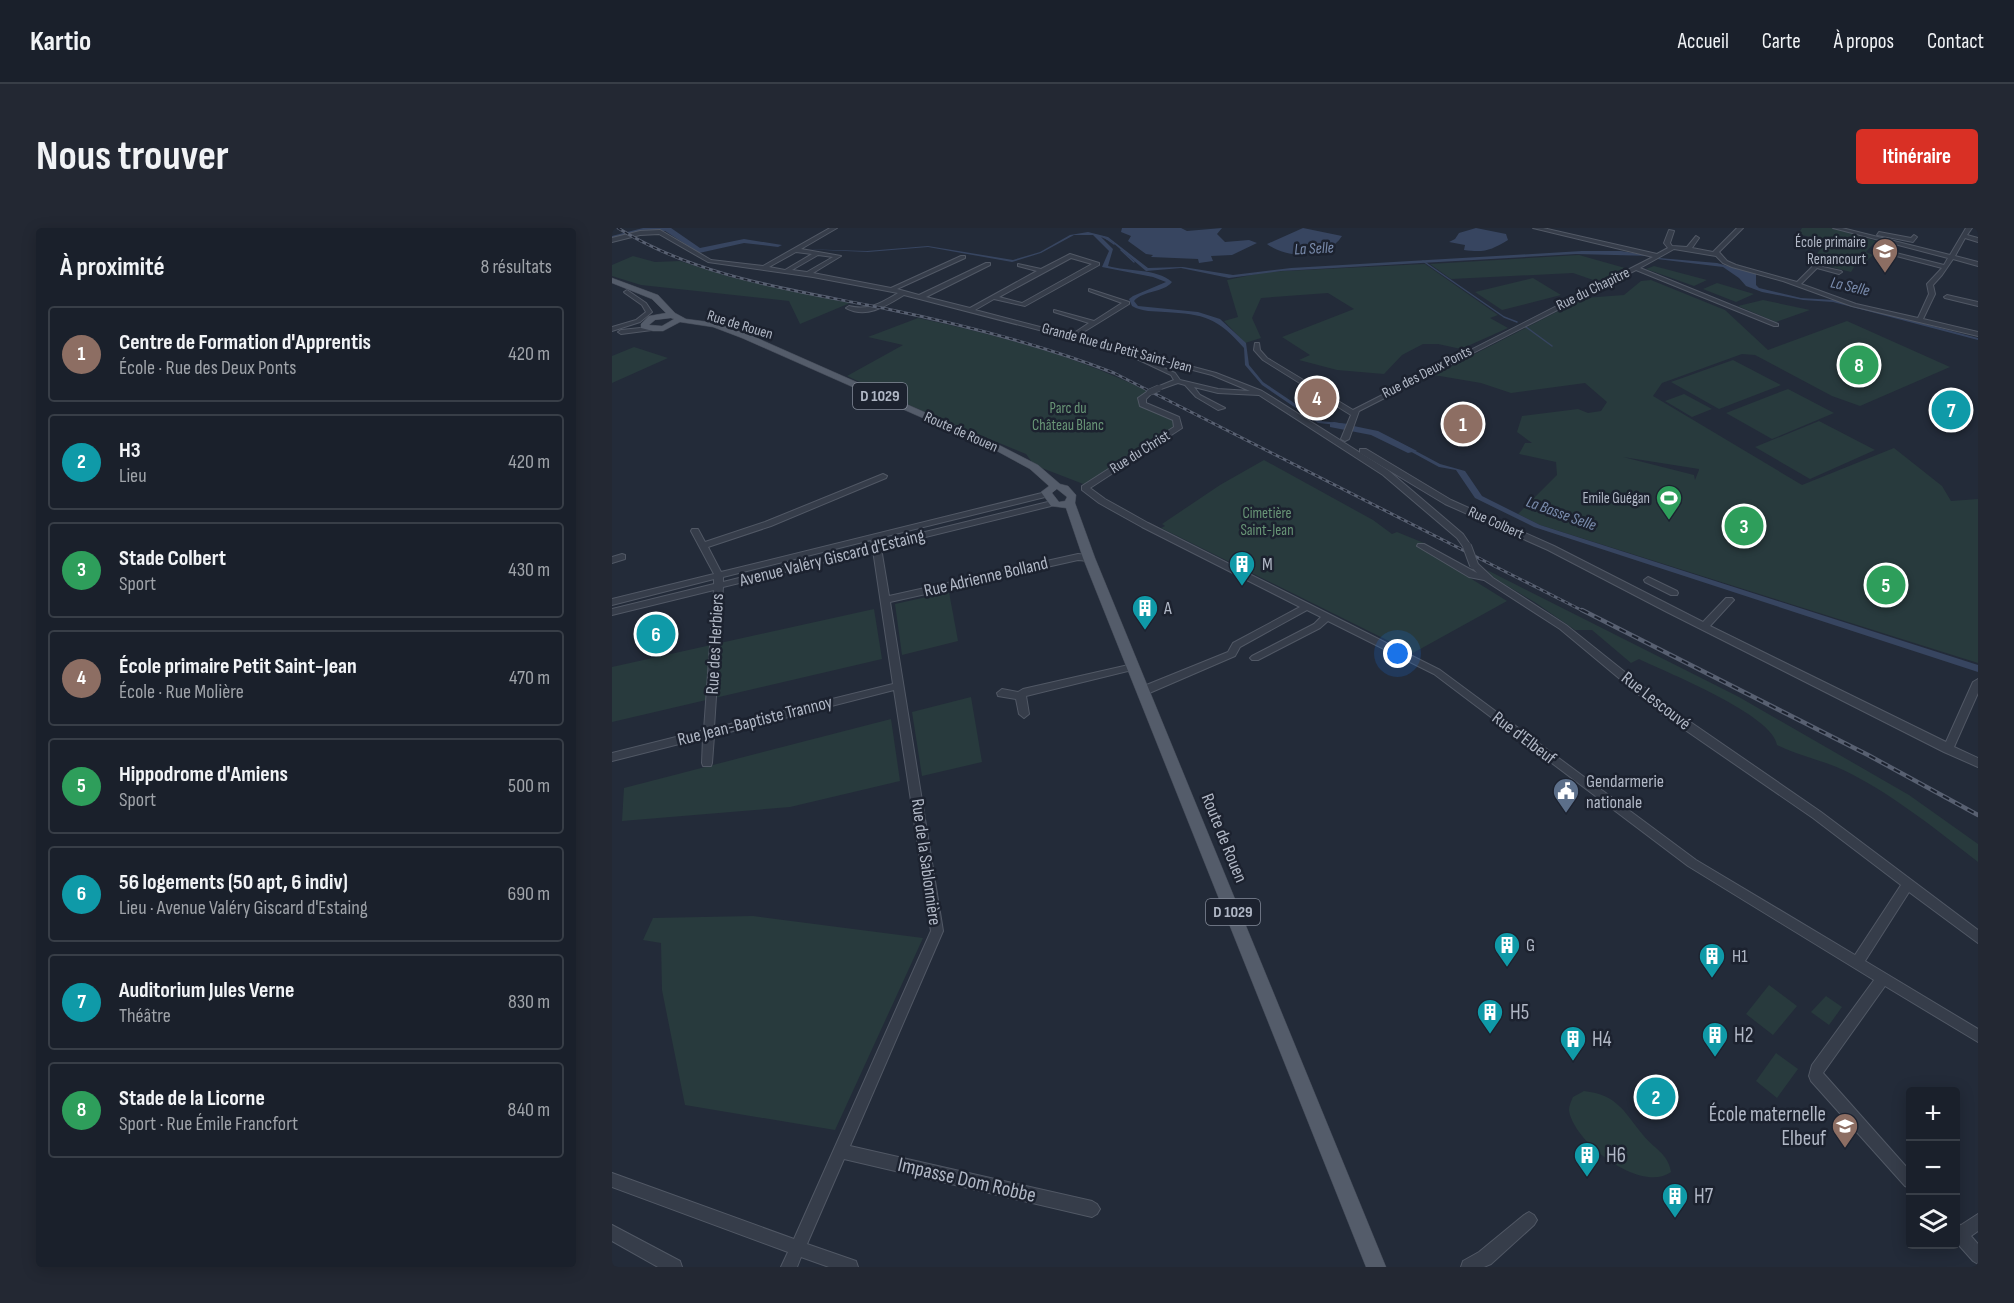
<!DOCTYPE html>
<html lang="fr">
<head>
<meta charset="utf-8">
<style>
	:root { --surface:#1a202b; --page:#232833; --text:#f1f3f6; --muted:#9fa3a9; --line:#383e47; --accent:#d93025 }
	body { margin:0; font-family:"Sofia Sans Condensed",sans-serif; background:var(--page); color:var(--text) }
	.controls { position:absolute; right:18px; bottom:18px; display:grid; overflow:hidden; border-radius:6px; box-shadow:0 3px 15px #0003 }
	.controls button { width:54px; height:54px; display:grid; place-items:center; padding:0; border:0; border-bottom:2px solid var(--line); background:var(--surface); color:var(--text); font:30px sans-serif }
	.you { position:absolute; left:786px; top:426px; width:21px; height:21px; margin:-15px; border:4px solid #fff; border-radius:50%; background:#1a73e8; box-shadow:0 0 0 9px #1a73e833 }
	.badge { display:grid; place-items:center; width:39px; height:39px; border-radius:50%; background:var(--accent); color:#fff; font-size:20px; font-weight:700 }
	.pin { position:absolute; translate:-50% -50%; border:3px solid #fff; box-shadow:0 2px 6px #0006 }
	.list { margin:0; padding:0; list-style:none }
	h2 { display:flex; justify-content:space-between; align-items:center; height:78px; margin:0; padding:0 24px; font-size:26px }
	h2 small { font-size:20px; font-weight:400; color:var(--muted) }
	.list li { display:grid; grid-template-columns:39px 1fr auto; gap:18px; align-items:center; box-sizing:border-box; height:96px; margin:0 12px 12px; padding:0 12px; border:2px solid var(--line); border-radius:6px }
	.list b { display:block; font-size:22px; white-space:nowrap }
	.list p { margin:0; font-size:20px; white-space:nowrap; color:var(--muted) }
	.list em { font-size:20px; font-style:normal; color:var(--muted) }
	.icon { flex:none; width:33px; height:33px; fill:none; stroke:currentColor; stroke-width:2; stroke-linecap:round; stroke-linejoin:round }
	.map { position:relative; flex:none; width:1366px; height:1039px; overflow:hidden; border-radius:6px }
	header { display:flex; align-items:center; gap:36px; box-sizing:border-box; height:84px; padding:0 30px; background:var(--surface); border-bottom:2px solid var(--line) }
	header strong { font-size:28px }
	nav { display:flex; gap:33px; margin-inline-start:auto; font-size:21px }
	.intro { display:flex; align-items:center; justify-content:space-between; box-sizing:border-box; height:144px; padding:0 36px }
	h1 { margin:0; font-size:42px }
	.button { padding:15px 27px; border-radius:6px; background:var(--accent); color:#fff; font-size:21px; font-weight:700 }
	main { display:flex; gap:36px; padding:0 36px }
	aside { flex:1; background:var(--surface); border-radius:6px; box-shadow:0 3px 15px #0003 }
	.map>svg:first-child { display:block }
</style>
</head>
<body>
<header>
<strong>Kartio</strong>
<nav><a>Accueil</a><a>Carte</a><a>À propos</a><a>Contact</a></nav>
</header>
<div class="intro"><h1>Nous trouver</h1><a class="button">Itinéraire</a></div>
<main>
<aside>
<h2>À proximité<small>8 résultats</small></h2>
<ul class="list">
<li><span class="badge" style="background:#8d6e63">1</span><div><b>Centre de Formation d'Apprentis</b><p>École · Rue des Deux Ponts</p></div><em>420 m</em></li>
<li><span class="badge" style="background:#0f9aa8">2</span><div><b>H3</b><p>Lieu</p></div><em>420 m</em></li>
<li><span class="badge" style="background:#2e9e5b">3</span><div><b>Stade Colbert</b><p>Sport</p></div><em>430 m</em></li>
<li><span class="badge" style="background:#8d6e63">4</span><div><b>École primaire Petit Saint-Jean</b><p>École · Rue Molière</p></div><em>470 m</em></li>
<li><span class="badge" style="background:#2e9e5b">5</span><div><b>Hippodrome d'Amiens</b><p>Sport</p></div><em>500 m</em></li>
<li><span class="badge" style="background:#0f9aa8">6</span><div><b>56 logements (50 apt, 6 indiv)</b><p>Lieu · Avenue Valéry Giscard d'Estaing</p></div><em>690 m</em></li>
<li><span class="badge" style="background:#0f9aa8">7</span><div><b>Auditorium Jules Verne</b><p>Théâtre</p></div><em>830 m</em></li>
<li><span class="badge" style="background:#2e9e5b">8</span><div><b>Stade de la Licorne</b><p>Sport · Rue Émile Francfort</p></div><em>840 m</em></li>
</ul>
</aside>
<div class="map">
<svg width="1366" height="1039" viewBox="0 0 1366 1039">
	<rect width="100%" height="100%" fill="#232b39"/>
	<g fill="#283a3d" fill-rule="evenodd">
		<path d="M1190,0H1220L1264,13L1254,24L1261,27L1250,37L1244,36L1239,44L1199,34L1214,13L1186,6Z"/>
		<path d="M967,27L1013,40L987,54L961,45L839,51L818,36Z"/>
		<path d="M21,28L43,34L68,33L118,49L238,75L188,96L177,73L29,57L0,48V37Z"/>
		<path d="M813,36L886,87L878,90L896,100L849,121L826,116H811L790,127L772,146L725,142L687,132L698,127L670,109L742,81L716,65L649,70L640,90L649,110L633,115L612,93L626,89L615,52L654,44Z"/>
		<path d="M1042,38L1095,52L1082,58L1034,41Z"/>
		<path d="M921,50L949,67L890,82L863,64Z"/>
		<path d="M1039,52L1113,82L1156,122L1235,93L1338,139L1248,178L1220,168L1143,127L1130,126L1050,155L1041,168L1190,257L1282,220L1330,258L1339,273L1366,271V435L928,297L906,286L945,247L944,234L907,226L913,215H920L905,204L910,188L966,181L976,185L989,183L995,174L973,155L899,165L869,155L822,147L972,70L1012,67L1029,53ZM1011,229L1087,241V242L1083,252L1082,247Z"/>
		<path d="M1105,55L1142,66L1124,74L1091,61Z"/>
		<path d="M1151,72L1198,82L1164,94L1126,78Z"/>
		<path d="M306,90C386,107 461,127 535,163L527,172L530,179L560,191L563,199L474,257L422,237L414,226L312,184L235,148L291,117L256,109Z"/>
		<path d="M22,119L56,130L0,155V128Z"/>
		<path d="M1121,132L1169,157L1107,181L1059,154Z"/>
		<path d="M1176,161L1222,185L1160,211L1114,185Z"/>
		<path d="M1072,166L1100,181L1080,189L1053,173Z"/>
		<path d="M1207,193L1263,222L1198,251L1143,219Z"/>
		<path d="M652,232L761,292L780,306L785,304L812,315L808,319L895,373L801,425L549,300L553,298L550,296L608,257Z"/>
		<path d="M875,342L1127,469L1297,567L1366,616V634C1325,602 1263,552 1214,535C1197,529 1182,525 1165,517C1161,487 1056,445 1027,431L1019,435L980,402H963L924,375L882,350Z"/>
		<path d="M337,364L346,413L290,427L283,376Z"/>
		<path d="M262,381L270,431L0,494V439Z"/>
		<path d="M359,469L370,534L310,548L300,484Z"/>
		<path d="M279,491L288,553L178,579L10,593L12,560Z"/>
		<path d="M141,688L311,710L223,902L73,877L50,762L49,715L31,712L41,690Z"/>
		<path d="M1157,757L1185,778L1161,807L1134,786Z"/>
		<path d="M1214,768L1230,779L1217,797L1199,784Z"/>
		<path d="M1164,825L1186,841L1165,870L1144,853Z"/>
		<path d="M972,863C1006,867 1012,884 1031,907C1042,921 1056,925 1059,944C1029,966 961,914 957,882C957,878 959,873 961,869Z"/>
	</g>
	<g fill="#374560">
		<path d="M510,0H569L575,3L610,0L605,6L613,14L637,12L645,15L620,27L599,28L601,33L587,35L586,31L539,29L541,27L534,26L516,13L519,8L509,4Z"/>
		<path d="M691,0L730,8C716,31 676,32 655,16Z"/>
		<path d="M864,0L894,6L896,12C879,22 873,25 852,22L853,17L837,14L843,11L847,5Z"/>
		<path d="M476,4L496,9L536,40L571,39L621,47L679,40L970,23H1009L1041,28L964,26L669,43L617,50L569,40L534,43L500,14L489,9L501,21L496,38C516,44 544,40 560,54C551,65 532,62 522,73L526,78L586,84L608,91L634,115L637,137L651,154L709,193L737,196L736,198L706,195L650,157L633,137L632,120C606,90 592,86 553,84C542,83 530,84 520,78L517,71L521,68L554,54L541,49L490,39L497,23L481,7H462L429,25L400,34L316,19L256,24L188,21L255,23L316,18L401,32L428,24L458,7Z"/>
		<path d="M1047,30L1105,35L1144,46V57L1147,60L1189,70L1222,72L1366,110V112L1221,74L1191,72L1150,64L1134,58L1127,50L1111,39L1045,31Z"/>
		<path d="M785,213L828,236L853,243L870,268L928,297L1366,437V444L922,299L863,270L844,242L827,239L783,215Z"/>
	</g>
	<g fill="none" stroke-linecap="round" stroke-linejoin="round">
		<g stroke="#374560" stroke-width="1.5">
			<path d="M492,9L502,16"/>
			<path d="M509,22L522,34"/>
			<path d="M811,33L892,89L905,94"/>
			<path d="M914,99L940,118"/>
		</g>
		<g fill="#374560" fill-rule="evenodd">
			<path d="M31,0H59L88,20L132,11L170,17L166,19L132,15L87,25L53,3H36L0,12V8Z"/>
			<path d="M722,194L766,203L805,223L796,225L759,207L718,199V195Z"/>
		</g>
		<g stroke="#515865" stroke-width="2">
			<g id="minor">
				<path d="M218,0H225L189,21L229,28L201,45L279,60L349,28H353V30L285,61L307,67L374,35H378V37L314,69L358,80L425,43L406,38V36L429,41L458,26L487,35V37L413,78L382,71L363,82L459,107L477,95L442,84V82L482,93L510,75L477,63V61L517,74V76L465,108L604,145L650,163L777,243L851,306L859,318L858,320H852L845,310L771,247L647,167L606,165L582,159L588,167L613,180L606,182L584,169L573,157L566,155L549,161H545V159L562,152L559,147L525,131L530,130L563,145L568,152L606,161L638,163L600,147L292,67C274,78 255,91 234,80L237,78C257,83 269,75 286,65L201,49L96,34L47,6L28,7L0,14V10L28,3L48,2L99,32L151,38ZM184,24L200,26L173,42L157,39ZM206,27L221,29L195,44L180,42ZM459,30L480,36L410,75L387,69Z"/>
				<path d="M921,0H931L1045,26L1056,20L1052,15L1057,2L1062,3L1058,15L1060,18L1075,19L1084,8L1087,10L1080,20L1101,24L1125,0H1131L1107,24L1115,33L1124,37L1185,54L1202,37L1229,43L1230,44L1227,46L1205,40L1189,56L1244,76L1306,90L1317,66L1315,56L1330,40L1273,25L1276,23L1332,37L1336,30L1221,0H1230L1338,27L1354,0H1360L1355,7L1366,10V14L1353,10L1343,28L1366,34V38L1341,31L1330,47L1321,57L1323,66L1311,91L1366,104V108L1240,78L1171,53L1120,39L1111,35L1104,28L1062,21L1028,40L1166,96V98H1162L1024,42L747,183L737,211L733,213L729,211L739,187L651,132L642,122L643,115H647L648,122L655,130L741,182L1041,29Z"/>
				<path d="M1267,4L1299,10L1302,7L1305,9L1301,14L1265,7Z"/>
				<path d="M15,62L34,75L40,84L28,94L0,103V99L24,92L34,84L30,77L13,65L12,64Z"/>
				<path d="M1335,67L1366,74V78L1333,70L1332,69Z"/>
				<path d="M38,99L40,100V102L9,106L6,104L9,102Z"/>
				<path d="M536,163L541,164L534,171V175L567,189L570,200L478,260L493,271L536,295L828,442L1084,632L1243,727L1289,657L1201,590L1050,486L948,401L872,352L857,349L805,318L806,316H812L865,345L858,337L862,334L865,335L881,350L954,397L1058,480L1209,584L1366,702V715L1297,664L1253,733L1366,801V814L1273,758L1211,845L1298,943V960L1293,958L1199,853L1197,848L1200,837L1262,752L1076,638L822,446L716,393L708,400L646,432H640L638,430L640,428L702,396L709,389L695,382L628,419L623,428L535,466H527L526,463L527,460L616,424L621,415L688,379L530,299L487,275L470,262V258L562,199L561,192L528,178L526,170Z"/>
				<path d="M748,221H754L839,272L942,318L1091,394L1114,370H1120L1122,372L1120,374L1098,398L1334,514L1361,454L1366,451V465L1342,519L1366,530V539L1332,524L1055,384L936,322L833,276L748,225Z"/>
				<path d="M271,246L275,248L274,250L159,298L96,319L109,344L434,264L438,266L437,268L267,310L268,315L440,273L444,275L443,277L269,320L277,368L466,326L477,327L481,330L477,333L466,332L278,374L331,703L238,918L480,973L485,976L488,981L485,986L480,989L232,931L195,1016L244,1033L246,1039H217L189,1029L185,1039H169L176,1024L0,959V945L182,1011L319,703L282,462L102,508L100,535L99,538H91L90,535L91,510L0,533V525L92,502L102,362L0,387V381L102,356V351L0,377V371L102,346L79,303L80,301H86L93,314L153,294ZM259,312L260,317L111,354V349ZM261,322L281,456L102,500L111,359Z"/>
				<path d="M10,326L13,327V331L0,335V329Z"/>
				<path d="M1036,349L1065,363L1066,365L1065,367H1059L1033,354L1032,352Z"/>
				<path d="M521,436L524,437L526,439L524,441L414,468L417,486L412,490L407,486L404,471L386,468L385,465L390,461L406,464L411,461Z"/>
				<path d="M917,984L922,987L925,992L922,997L879,1036L872,1039H849L851,1033L867,1024L912,987Z"/>
				<path d="M1366,986V1003L1359,1008L1366,1016V1036L1361,1033L1344,1014V996L1349,997Z"/>
				<path d="M0,997L68,1033L70,1039H46L0,1013Z"/>
			</g>
		</g>
		<g stroke="#3f4653" stroke-width="1">
			<path id="major" d="M0,50L46,67L63,85L74,91L105,95L136,106L389,218L426,237L448,256L456,258L464,267L463,275L483,330L774,1039H754L471,330L454,280L439,278L429,264L437,258L418,241L383,222L130,110L101,99L68,94L51,103H41L29,100V96L37,88L54,85L40,71L0,55ZM59,90L62,91L50,98L37,97L43,92ZM445,261L455,269L453,273L447,274L440,265Z"/>
		</g>
		<use href="#minor" fill="#363d4a" fill-rule="evenodd"/>
		<use href="#major" fill="#545c6a" fill-rule="evenodd"/>
		<g stroke="#586071" stroke-width="3">
			<path id="rail-far1" d="M6,0C86,50 183,62 275,81C352,97 428,116 502,145L973,384"/>
		</g>
		<g stroke="#586071" stroke-width="4.5">
			<path id="rail" d="M970,382L1256,527L1366,587"/>
		</g>
		<use href="#rail-far1" stroke="#1c222f" stroke-width="1.5" stroke-dasharray="4" stroke-linecap="butt"/>
		<use href="#rail" stroke="#1c222f" stroke-width="2" stroke-dasharray="7" stroke-linecap="butt"/>
		<g stroke="#515865" stroke-width="7" stroke-linecap="butt">
			<path id="minor-bridge-far1" d="M538,164L547,160"/>
		</g>
		<g stroke="#515865" stroke-width="10" stroke-linecap="butt">
			<path id="minor-bridge" d="M855,318L862,337"/>
		</g>
		<use href="#minor-bridge-far1" stroke="#363d4a" stroke-width="6"/>
		<use href="#minor-bridge" stroke="#363d4a" stroke-width="8"/>
	</g>
	<defs>
		<g id="school-pin" transform="scale(1.35)"><path d="M0 17L-7.5 6A9.5 9.5 0 1 1 7.5 6Z" fill="#8d6e63" stroke="#1c222f"/><path d="M0-5L7-2L0 1L-7-2ZM-4 1L0 2.5L4 1V4Q0 6-4 4Z" fill="#fff"/></g>
		<g id="stadium-pin" transform="scale(1.35)"><path d="M0 17L-7.5 6A9.5 9.5 0 1 1 7.5 6Z" fill="#2e9e5b" stroke="#1c222f"/><path d="M0-5a6.5 5 0 1 0 0 10a6.5 5 0 1 0 0-10ZM-3.5-1.8h7v3.6h-7Z" fill="#fff"/></g>
		<g id="building-pin" transform="scale(1.35)"><path d="M0 17L-7.5 6A9.5 9.5 0 1 1 7.5 6Z" fill="#0f9aa8" stroke="#1c222f"/><path d="M-4-6H4V6H1V3H-1V6H-4ZM-2.5-4.3h1.7v1.8h-1.7ZM.8-4.3h1.7v1.8H.8ZM-2.5-1h1.7V.8h-1.7ZM.8-1h1.7V.8H.8Z" fill="#fff"/></g>
		<g id="civic-pin" transform="scale(1.35)"><path d="M0 17L-7.5 6A9.5 9.5 0 1 1 7.5 6Z" fill="#5c6f8a" stroke="#1c222f"/><path d="M-.6-6.5H3V-4.5H.6V-3L4-1V1h2V6H-6V1h2V-1L-.6-3ZM-1.2 2.5V6h2.4V2.5Z" fill="#fff"/></g>
	</defs>
	<g fill-rule="evenodd">
		<use href="#school-pin" x="1273" y="23"/>
		<use href="#stadium-pin" x="1057" y="270"/>
		<use href="#building-pin" x="630" y="336"/>
		<use href="#building-pin" x="533" y="380"/>
		<use href="#civic-pin" x="954" y="563"/>
		<use href="#building-pin" x="895" y="717"/>
		<use href="#building-pin" x="1100" y="728"/>
		<use href="#building-pin" x="878" y="784"/>
		<use href="#building-pin" x="1103" y="807"/>
		<use href="#building-pin" x="961" y="811"/>
		<use href="#school-pin" x="1233" y="898"/>
		<use href="#building-pin" x="975" y="927"/>
		<use href="#building-pin" x="1063" y="968"/>
	</g>
	<g text-anchor="middle" dominant-baseline="central" stroke-width="5" stroke-linejoin="round" paint-order="stroke">
		<g font-size="15" fill="#b1b8c6" stroke="#1c222f" text-anchor="end">
			<text x="1254" y="14">École primaire<tspan x="1254" dy="17">Renancourt</tspan></text>
			<text x="1038" y="270">Emile Guégan</text>
		</g>
		<g font-size="15" fill="#b1b8c6" stroke="#1c222f">
			<text transform="translate(981 61) rotate(-26)">Rue du Chapitre</text>
			<text transform="translate(128 97) rotate(17)">Rue de Rouen</text>
			<text transform="translate(505 120) rotate(15)">Grande Rue du Petit Saint-Jean</text>
			<text transform="translate(815 144) rotate(-27)">Rue des Deux Ponts</text>
			<text transform="translate(349 204) rotate(24)">Route de Rouen</text>
			<text transform="translate(528 224) rotate(-32)">Rue du Christ</text>
			<text transform="translate(884 295) rotate(24)">Rue Colbert</text>
		</g>
		<g font-size="15" fill="#699677" stroke="#1c222f">
			<text x="456" y="180">Parc du<tspan x="456" dy="17">Château Blanc</tspan></text>
			<text x="655" y="285">Cimetière<tspan x="655" dy="17">Saint-Jean</tspan></text>
		</g>
		<g font-size="16" font-style="italic" fill="#7a8cad" stroke="#1c222f">
			<text transform="translate(702 21) rotate(-3)">La Selle</text>
			<text transform="translate(1238 59) rotate(13)">La Selle</text>
			<text transform="translate(949 286) rotate(20)">La Basse Selle</text>
		</g>
		<g fill="#1c222f" stroke="#848b99" stroke-width="1.5">
			<rect x="241" y="155" width="54" height="26" rx="4.5"/>
			<rect x="594" y="671" width="54" height="26" rx="4.5"/>
		</g>
		<g font-size="16" font-weight="bold" fill="#b1b8c6">
			<text x="268" y="168">D 1029</text>
			<text x="621" y="684">D 1029</text>
		</g>
		<g font-size="18" fill="#b1b8c6" stroke="#1c222f">
			<text transform="translate(220 330) rotate(-14)">Avenue Valéry Giscard d'Estaing</text>
			<text transform="translate(374 349) rotate(-13)">Rue Adrienne Bolland</text>
			<text transform="translate(103 416) rotate(-87)">Rue des Herbiers</text>
			<text transform="translate(1044 473) rotate(38)">Rue Lescouvé</text>
			<text transform="translate(143 493) rotate(-14)">Rue Jean-Baptiste Trannoy</text>
			<text transform="translate(912 510) rotate(37)">Rue d'Elbeuf</text>
			<text transform="translate(612 610) rotate(68)">Route de Rouen</text>
			<text transform="translate(314 634) rotate(82)">Rue de la Sablonnière</text>
		</g>
		<g font-size="18" fill="#b1b8c6" stroke="#1c222f" text-anchor="start">
			<text x="650" y="336">M</text>
			<text x="552" y="380">A</text>
			<text x="974" y="553">Gendarmerie<tspan x="974" dy="21">nationale</tspan></text>
			<text x="914" y="717">G</text>
			<text x="1120" y="728">H1</text>
		</g>
		<g font-size="21" fill="#b1b8c6" stroke="#1c222f" text-anchor="start">
			<text x="898" y="784">H5</text>
			<text x="1122" y="807">H2</text>
			<text x="980" y="811">H4</text>
			<text x="1214" y="886" text-anchor="end">École maternelle<tspan x="1214" dy="24">Elbeuf</tspan></text>
			<text x="994" y="927">H6</text>
			<text x="1082" y="968">H7</text>
		</g>
		<g font-size="21" fill="#b1b8c6" stroke="#1c222f">
			<text transform="translate(355 952) rotate(13)">Impasse Dom Robbe</text>
		</g>
	</g>
</svg>
<div class="controls">
<button>+</button>
<button>−</button>
<button><svg class="icon" aria-label="layers" viewBox="0 0 24 24"><path d="M12 4l9 5-9 5-9-5zM3 14l9 5 9-5"/></svg></button>
</div>
<div class="you"></div>
<div class="pin badge" style="left:851px;top:196px;background:#8d6e63">1</div>
<div class="pin badge" style="left:1044px;top:869px;background:#0f9aa8">2</div>
<div class="pin badge" style="left:1132px;top:298px;background:#2e9e5b">3</div>
<div class="pin badge" style="left:705px;top:170px;background:#8d6e63">4</div>
<div class="pin badge" style="left:1274px;top:357px;background:#2e9e5b">5</div>
<div class="pin badge" style="left:44px;top:406px;background:#0f9aa8">6</div>
<div class="pin badge" style="left:1339px;top:182px;background:#0f9aa8">7</div>
<div class="pin badge" style="left:1247px;top:137px;background:#2e9e5b">8</div>
</div>
</main>
</body>
</html>
